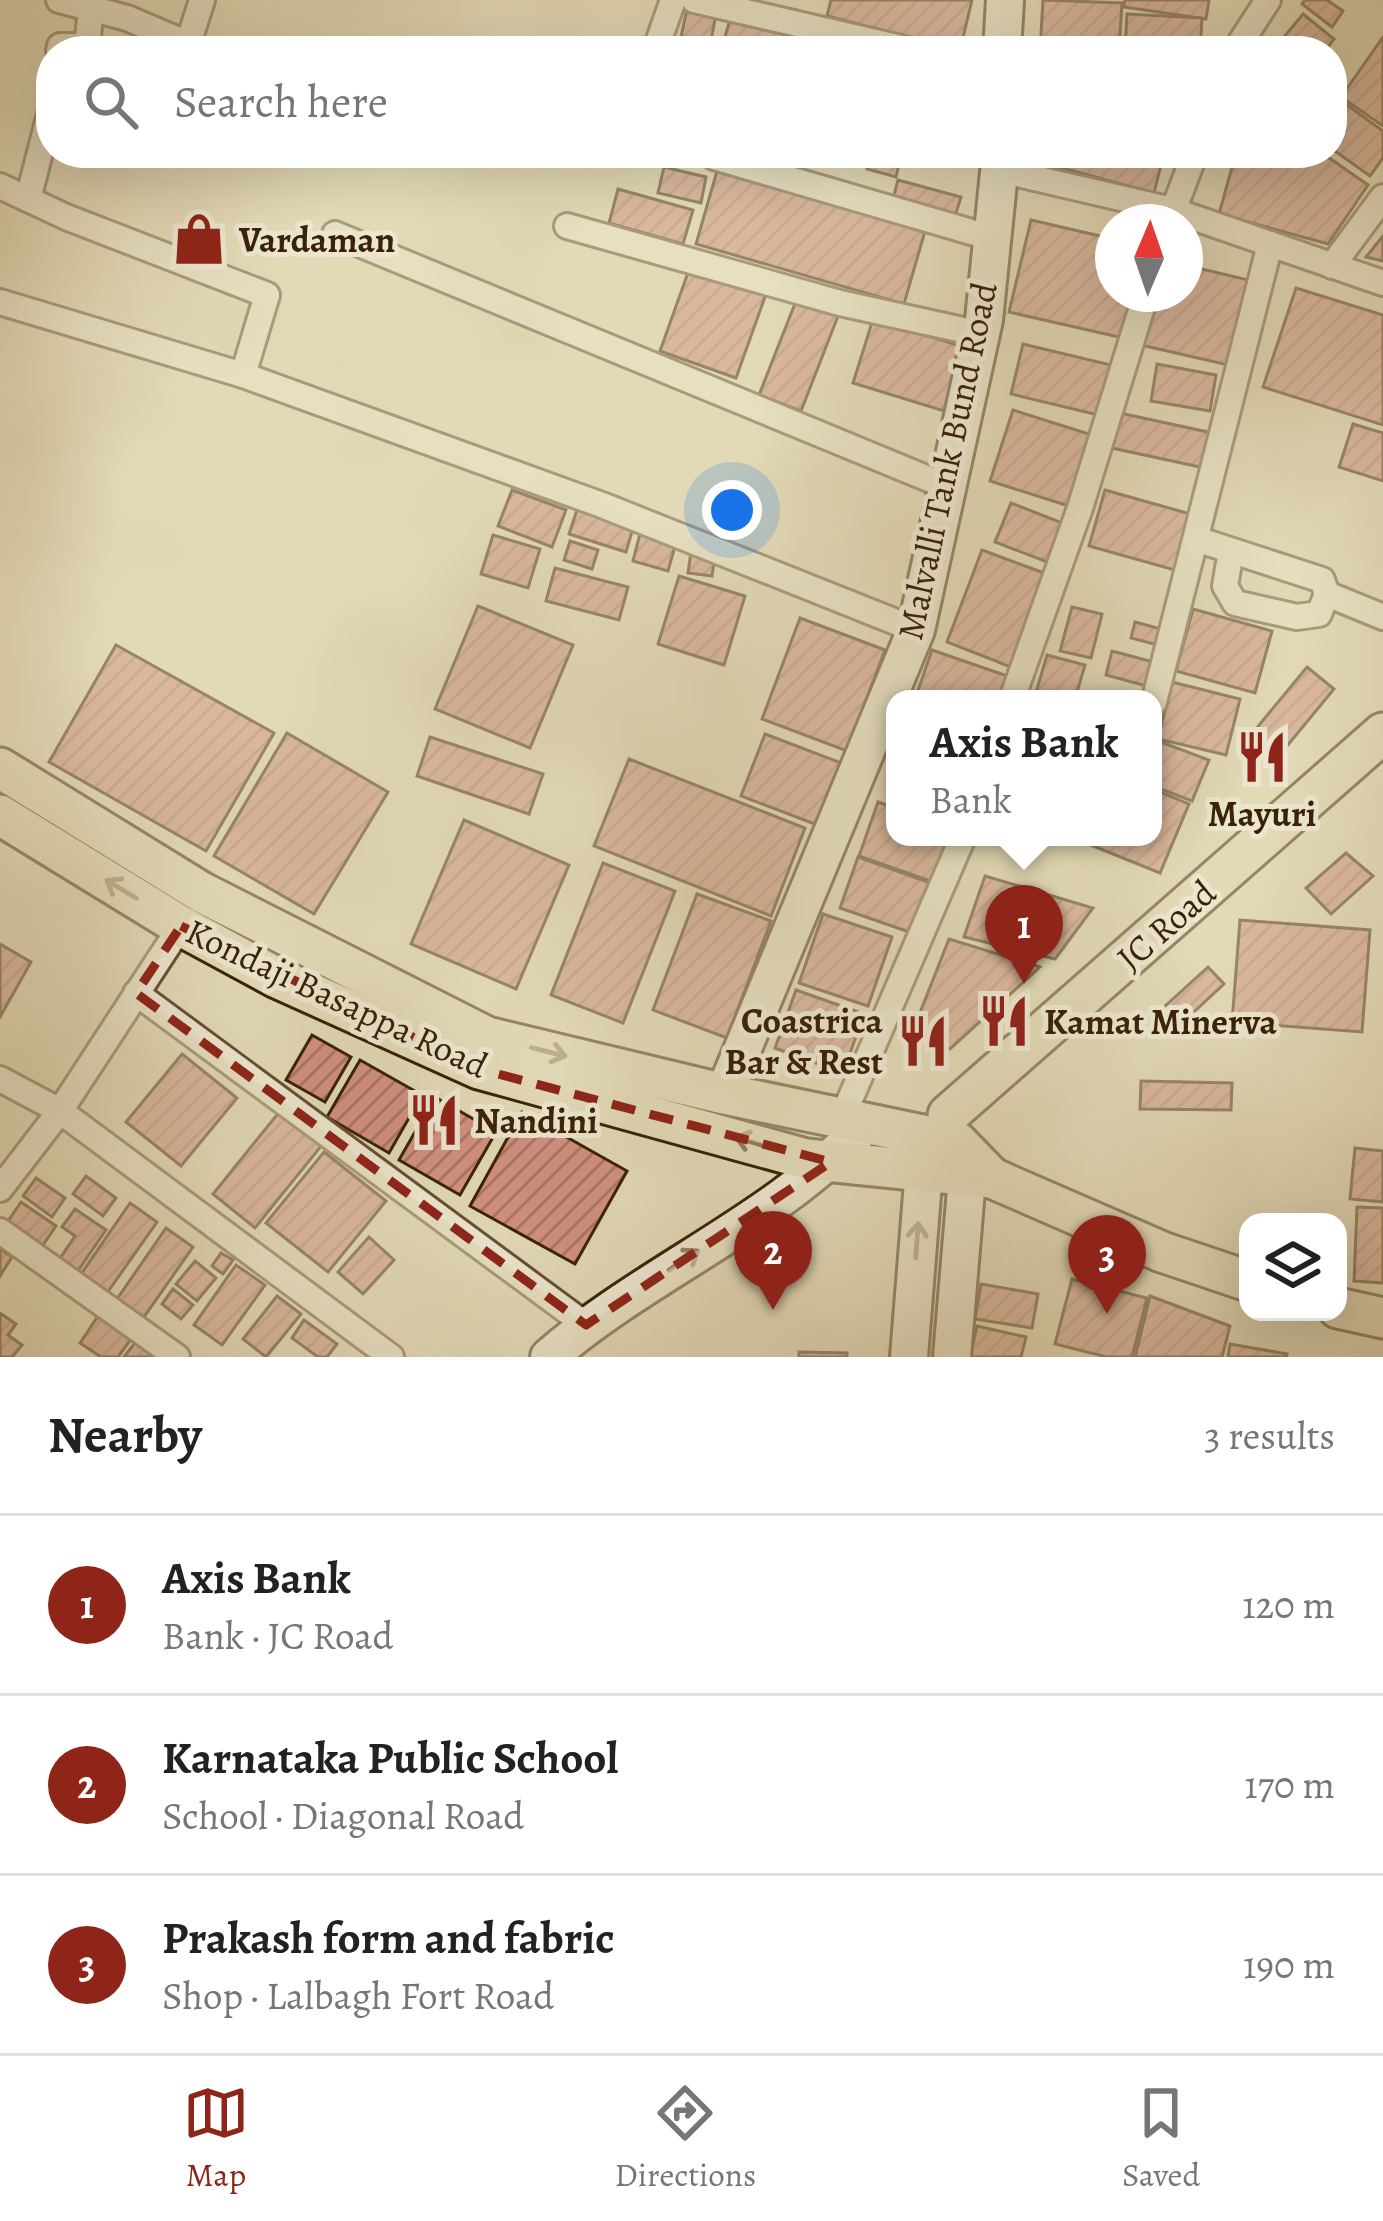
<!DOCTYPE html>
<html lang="en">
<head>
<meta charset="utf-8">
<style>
	:root { --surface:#fff; --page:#f6f6f6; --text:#222; --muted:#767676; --line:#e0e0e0; --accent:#8f2418 }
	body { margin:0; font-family:Alegreya,serif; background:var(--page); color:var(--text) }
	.controls { position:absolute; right:36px; bottom:36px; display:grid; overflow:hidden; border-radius:24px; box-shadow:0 12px 48px #0002 }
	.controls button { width:108px; height:108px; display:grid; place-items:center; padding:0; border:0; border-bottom:3px solid var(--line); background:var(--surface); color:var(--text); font:60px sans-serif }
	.compass { position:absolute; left:1095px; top:204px; width:108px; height:108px; border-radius:50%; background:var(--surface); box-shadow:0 12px 48px #0002; rotate:2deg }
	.you { position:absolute; left:732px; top:510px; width:42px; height:42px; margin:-30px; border:9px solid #fff; border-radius:50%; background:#1a73e8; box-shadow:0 0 0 18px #1a73e833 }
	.badge { display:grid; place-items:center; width:78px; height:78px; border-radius:50%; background:var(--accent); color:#fff; font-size:39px; font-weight:700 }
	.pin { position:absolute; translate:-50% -99px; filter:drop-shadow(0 3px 6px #0008) }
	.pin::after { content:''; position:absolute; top:63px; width:42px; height:36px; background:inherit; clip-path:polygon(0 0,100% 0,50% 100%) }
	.popup { position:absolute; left:886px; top:690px; width:276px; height:156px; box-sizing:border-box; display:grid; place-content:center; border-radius:24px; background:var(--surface); filter:drop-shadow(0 3px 9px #0005); font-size:39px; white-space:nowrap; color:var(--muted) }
	.popup b { font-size:45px; color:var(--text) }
	.popup::after { content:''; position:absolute; left:50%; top:100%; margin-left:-24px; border:24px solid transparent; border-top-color:var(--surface) }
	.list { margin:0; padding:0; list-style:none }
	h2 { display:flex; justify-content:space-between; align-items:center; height:156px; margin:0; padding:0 48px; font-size:51px }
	h2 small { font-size:39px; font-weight:400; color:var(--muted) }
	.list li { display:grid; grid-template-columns:78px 1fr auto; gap:36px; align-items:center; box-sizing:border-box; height:180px; padding:0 48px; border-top:3px solid var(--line) }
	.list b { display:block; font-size:45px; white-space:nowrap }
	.list p { margin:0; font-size:39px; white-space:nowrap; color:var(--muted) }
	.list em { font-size:39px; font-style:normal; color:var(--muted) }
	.icon { flex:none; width:66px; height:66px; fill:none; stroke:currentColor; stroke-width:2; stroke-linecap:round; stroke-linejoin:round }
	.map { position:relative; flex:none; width:1383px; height:1357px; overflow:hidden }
	.search { position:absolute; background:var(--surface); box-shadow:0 12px 48px #0002; left:36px; right:36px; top:36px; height:132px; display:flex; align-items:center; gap:30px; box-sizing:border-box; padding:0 42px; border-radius:48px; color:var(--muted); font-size:45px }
	.sheet { height:696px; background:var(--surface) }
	nav { display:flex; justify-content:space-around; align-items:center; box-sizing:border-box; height:168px; border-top:3px solid var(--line); background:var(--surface); font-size:33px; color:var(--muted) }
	nav a { display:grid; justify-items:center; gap:6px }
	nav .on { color:var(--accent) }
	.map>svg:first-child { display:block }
</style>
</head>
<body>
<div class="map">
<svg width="1383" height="1357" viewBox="0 0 1383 1357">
	<defs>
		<pattern id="building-hatch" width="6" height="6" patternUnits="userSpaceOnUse" patternTransform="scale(3)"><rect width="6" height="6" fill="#d19081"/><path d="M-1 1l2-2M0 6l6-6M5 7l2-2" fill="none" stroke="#ab7568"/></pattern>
	</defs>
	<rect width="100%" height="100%" fill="#e2d9b7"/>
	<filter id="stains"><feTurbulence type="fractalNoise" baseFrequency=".00167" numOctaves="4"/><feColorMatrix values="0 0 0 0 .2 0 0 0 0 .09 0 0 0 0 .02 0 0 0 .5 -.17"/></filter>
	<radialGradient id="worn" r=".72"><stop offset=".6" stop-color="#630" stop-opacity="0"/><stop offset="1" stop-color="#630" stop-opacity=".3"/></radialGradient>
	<g fill="url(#building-hatch)" stroke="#3a2206" stroke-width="3">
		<path d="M831,0H972L960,50L827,16Z"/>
		<path d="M1043,0L1122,3L1119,51H1040Z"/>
		<path d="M1125,0H1209L1206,19L1124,7Z"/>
		<path d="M1305,0H1327L1343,11L1332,27L1302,4Z"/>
		<path d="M687,9L716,14L709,51H678Z"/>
		<path d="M1127,14L1202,18L1200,51H1125Z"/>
		<path d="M1303,14L1334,39L1325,51H1289L1279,43Z"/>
		<path d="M731,16L797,35L792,51H721Z"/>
		<path d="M1383,37V126L1341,97Z"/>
		<path d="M1332,94L1383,131V158L1370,176L1332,149Z"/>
		<path d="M754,153H797L794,163Z"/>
		<path d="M871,153L901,155L896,177L867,169Z"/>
		<path d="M903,153H942L939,162Z"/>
		<path d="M1036,153H1164L1154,193L1036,161Z"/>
		<path d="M1236,153H1322L1368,185L1328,244L1219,214Z"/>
		<path d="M664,167L706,177L701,203L658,193Z"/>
		<path d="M717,171L925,231L904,304L696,244Z"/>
		<path d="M898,180L961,197L953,223L891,206Z"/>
		<path d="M618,189L693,210L683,244L609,223Z"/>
		<path d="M1031,220L1113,239V294H1134L1123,338L1009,312Z"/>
		<path d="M1383,236V261L1366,257Z"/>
		<path d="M1185,265L1257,282L1237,367L1141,345L1153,294H1185Z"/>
		<path d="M690,267L766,294L736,378L660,351Z"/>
		<path d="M1296,288L1383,315V425L1263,387Z"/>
		<path d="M798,296L840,311L801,411L759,395Z"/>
		<path d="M873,319L964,347L944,411L853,383Z"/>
		<path d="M1023,344L1111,365L1098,415L1011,394Z"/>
		<path d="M1157,364L1216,375L1210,411L1151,401Z"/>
		<path d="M1013,410L1092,435L1069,506L990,481Z"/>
		<path d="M1120,413L1217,434L1209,469L1112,448Z"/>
		<path d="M1353,424L1383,433V481L1339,467Z"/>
		<path d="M512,490L566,510L552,547L498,526Z"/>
		<path d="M1105,490L1194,515L1178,571L1089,546Z"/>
		<path d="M1011,503L1065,524L1050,563L995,542Z"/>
		<path d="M577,510L633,528L626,552L569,534Z"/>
		<path d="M641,530L677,539L668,571L633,561Z"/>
		<path d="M493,535L540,549L528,588L481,574Z"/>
		<path d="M570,541L598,550L592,569L564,560Z"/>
		<path d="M982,550L1052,576L1016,669L947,642Z"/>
		<path d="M691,552L715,556L712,576L688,573Z"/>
		<path d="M555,568L628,587L619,620L546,601Z"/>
		<path d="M679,576L745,596L724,665L658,644Z"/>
		<path d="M478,606L573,645L530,748L435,709Z"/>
		<path d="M1072,607L1102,614L1091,658L1060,651Z"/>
		<path d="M1193,609L1272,631L1255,693L1176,671Z"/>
		<path d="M800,618L885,650L847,751L762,719Z"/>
		<path d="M1135,622L1169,631L1165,647L1131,638Z"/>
		<path d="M116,645L274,733L206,851L49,762Z"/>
		<path d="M932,650L1016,679L1009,699H915Z"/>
		<path d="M1112,651L1157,663L1150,687L1106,675Z"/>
		<path d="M1047,655L1085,665L1075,699H1034Z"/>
		<path d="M1307,667L1334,689L1273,763L1246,741Z"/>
		<path d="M1172,682L1240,699L1226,755L1158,739Z"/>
		<path d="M287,733L388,792L314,914L214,856Z"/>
		<path d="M765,734L844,764L820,826L741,796Z"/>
		<path d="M430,737L543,774L529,814L417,776Z"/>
		<path d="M1153,739L1209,760L1192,801L1153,786Z"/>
		<path d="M629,759L805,828L771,916L594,846Z"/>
		<path d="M1153,789L1189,804L1160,873L1071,837H1153Z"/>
		<path d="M878,802L895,808V837H956L939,884L859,856Z"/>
		<path d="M464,820L569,865L516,989L411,944Z"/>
		<path d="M1346,853L1373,876L1331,914L1306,888Z"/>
		<path d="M858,857L936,885L918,935L840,908Z"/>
		<path d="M603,863L675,891L623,1023L551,995Z"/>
		<path d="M985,876L1093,908L1055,959L964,937Z"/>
		<path d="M697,894L771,921L727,1038L653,1010Z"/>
		<path d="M823,914L892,937L868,1006L799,983Z"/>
		<path d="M1240,920L1370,930L1362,1032L1232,1022Z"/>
		<path d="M949,939L1040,967L950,1049L912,1033Z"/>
		<path d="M0,944L31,962L0,1017Z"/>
		<path d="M1208,967L1224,984L1169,1035L1153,1017Z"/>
		<path d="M796,990L864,1014L843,1073L775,1048Z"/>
		<path d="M312,1035L351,1057L325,1102L286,1080Z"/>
		<path d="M182,1054L237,1098L181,1166L126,1122Z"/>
		<path d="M360,1060L422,1095L389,1153L327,1117Z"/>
		<path d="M1141,1081L1232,1083L1231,1110L1140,1109Z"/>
		<path d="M435,1097L496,1132L460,1195L399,1160Z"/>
		<path d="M280,1111L322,1145L255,1228L213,1194Z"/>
		<path d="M522,1112L627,1171L575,1264L470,1206Z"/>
		<path d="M1355,1148L1383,1151V1202L1350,1199Z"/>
		<path d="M324,1152L386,1201L328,1272L266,1223Z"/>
		<path d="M86,1176L116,1198L103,1216L73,1194Z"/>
		<path d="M36,1178L65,1198L52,1217L23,1196Z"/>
		<path d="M21,1202L56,1226L43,1245L8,1221Z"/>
		<path d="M130,1203L157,1222L107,1293L81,1274Z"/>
		<path d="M1357,1207L1383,1208V1283L1354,1281Z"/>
		<path d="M75,1209L106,1230L75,1275L57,1263L75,1236L62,1227Z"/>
		<path d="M166,1228L193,1247L144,1317L117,1299Z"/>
		<path d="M369,1237L394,1260L363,1294L338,1272Z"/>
		<path d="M0,1249L12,1257L0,1276Z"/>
		<path d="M221,1253L233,1260L223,1274L212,1266Z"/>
		<path d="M195,1261L216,1278L197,1301L176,1284Z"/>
		<path d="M236,1265L265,1285L222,1345L194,1325Z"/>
		<path d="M1072,1279L1147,1298L1132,1357H1107L1055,1344Z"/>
		<path d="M981,1284L1038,1294L1032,1328L975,1319Z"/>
		<path d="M173,1289L193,1305L181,1319L162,1304Z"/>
		<path d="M277,1296L301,1314L266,1357L243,1339Z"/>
		<path d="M1150,1296L1230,1326L1222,1357H1135Z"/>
		<path d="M0,1313L16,1324L8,1335L22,1345L12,1357H0Z"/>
		<path d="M98,1316L131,1339L118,1357H101L80,1343Z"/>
		<path d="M304,1320L337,1344L327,1357H318L292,1338Z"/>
		<path d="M977,1326L1026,1337L1021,1357H970Z"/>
		<path d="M137,1340L159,1357H124Z"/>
		<path d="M1230,1344L1287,1354L1286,1357H1228Z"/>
		<path d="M799,1352L847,1353V1357H799Z"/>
	</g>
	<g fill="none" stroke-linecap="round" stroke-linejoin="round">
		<g stroke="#645032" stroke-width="30">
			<g id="street">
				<path d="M59,0L127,18L188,44L202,0"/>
				<path d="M694,0L914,51"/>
				<path d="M59,51L60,46H87L91,9"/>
				<path d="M655,51L673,0"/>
				<path d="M1235,51L1268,0"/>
				<path d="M714,157L992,238"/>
				<path d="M1000,170L1172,210L1383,283"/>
				<path d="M0,186L66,217L267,295L243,375"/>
				<path d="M28,199L51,110"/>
				<path d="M1169,222L1195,153"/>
				<path d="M567,226L840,303L981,334"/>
				<path d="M335,234L948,487"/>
				<path d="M1332,266L1383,197"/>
				<path d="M0,302L243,375L602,505L916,630"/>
				<path d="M1196,539L1322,580L1327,594L1319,614L1297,617L1235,603L1225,586L1231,551"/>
				<path d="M1327,594L1383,617"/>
				<path d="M1012,699L1080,508L1146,294"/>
				<path d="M1154,702L1270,244"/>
				<path d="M136,993L586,1325"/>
				<path d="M0,1079L60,1111L391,1357"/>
				<path d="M842,1118L963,837"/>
				<path d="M0,1189L60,1111L181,926"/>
				<path d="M0,1231L177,1357"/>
			</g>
		</g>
		<g stroke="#3a2206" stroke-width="42">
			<g id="secondary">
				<path d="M1002,51L1005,0"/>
				<path d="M724,1094L916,630L984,320L1001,153"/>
				<path d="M549,1357C647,1272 781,1219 866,1123"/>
				<path d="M909,1357L926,1145"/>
				<path d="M952,1357L967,1178L959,1148"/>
			</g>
		</g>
		<g stroke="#3a2206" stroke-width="45">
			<g id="primary">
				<path d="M0,768L201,892L487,1037L724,1094L957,1142L992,1178"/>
				<path d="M0,815L181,926L277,978L479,1069L806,1159L992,1178L1162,1252L1248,1281"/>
				<path d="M948,1115L1383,733"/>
				<path d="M1338,1308L1383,1318"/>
			</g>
		</g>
		<use href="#street" stroke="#ece6d0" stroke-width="24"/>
		<use href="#secondary" stroke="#ece6d0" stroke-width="36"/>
		<use href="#primary" stroke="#e2d9b7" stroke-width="39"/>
	</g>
	<defs><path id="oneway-shaft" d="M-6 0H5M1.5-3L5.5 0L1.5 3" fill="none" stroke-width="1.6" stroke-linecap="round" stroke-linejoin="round" transform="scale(3)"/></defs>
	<g stroke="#8e7e5e">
		<use href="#oneway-shaft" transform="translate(121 889) rotate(-149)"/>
		<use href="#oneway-shaft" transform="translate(549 1052) rotate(14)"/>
		<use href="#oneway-shaft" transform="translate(752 1142) rotate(-163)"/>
	</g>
	<g stroke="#93846b">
		<use href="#oneway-shaft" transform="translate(917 1240) rotate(-86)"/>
		<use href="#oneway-shaft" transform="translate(684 1260) rotate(-34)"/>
	</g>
	<path d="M0 0H1383V1357H0ZM181,926L479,1069L831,1162L586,1325L136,993Z" fill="#e2d9b7" fill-opacity=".55" fill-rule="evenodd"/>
	<path fill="none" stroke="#8f2418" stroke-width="9" stroke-dasharray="24 15" stroke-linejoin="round" d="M181,926L479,1069L831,1162L586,1325L136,993Z"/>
	<defs>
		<g id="shop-bare" transform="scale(4.14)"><path d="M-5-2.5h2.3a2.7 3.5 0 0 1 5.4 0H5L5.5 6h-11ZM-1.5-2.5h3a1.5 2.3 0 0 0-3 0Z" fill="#8f2418" stroke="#ece6d0" stroke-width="2.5" paint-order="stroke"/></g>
		<g id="restaurant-bare" transform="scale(4.14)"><path d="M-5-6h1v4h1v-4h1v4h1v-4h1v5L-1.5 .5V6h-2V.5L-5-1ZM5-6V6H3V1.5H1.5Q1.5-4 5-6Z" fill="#8f2418" stroke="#ece6d0" stroke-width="2.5" paint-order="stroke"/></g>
	</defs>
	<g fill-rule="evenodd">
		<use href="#shop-bare" x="199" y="239"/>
		<use href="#restaurant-bare" x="1262" y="757"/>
		<use href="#restaurant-bare" x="1004" y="1021"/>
		<use href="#restaurant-bare" x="923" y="1041"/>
		<use href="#restaurant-bare" x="434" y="1120"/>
	</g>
	<g text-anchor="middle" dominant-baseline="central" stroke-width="10" stroke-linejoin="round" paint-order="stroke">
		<g font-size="36" font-weight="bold" fill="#3a2206" stroke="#ece6d0" text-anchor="start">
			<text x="239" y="239">Vardaman</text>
			<text x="1262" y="813" text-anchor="middle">Mayuri</text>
			<text x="883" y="1020" text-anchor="end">Coastrica<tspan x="883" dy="41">Bar &amp; Rest</tspan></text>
			<text x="1044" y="1021">Kamat Minerva</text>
			<text x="474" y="1120">Nandini</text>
		</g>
		<g font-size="36" fill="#3a2206" stroke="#ece6d0">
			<text transform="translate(947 461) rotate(-78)">Malvalli Tank Bund Road</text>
			<text transform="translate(1166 925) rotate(-41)">JC Road</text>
			<text transform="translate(337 998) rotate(25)">Kondaji Basappa Road</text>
		</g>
	</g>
	<rect width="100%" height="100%" filter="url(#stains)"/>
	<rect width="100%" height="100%" fill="url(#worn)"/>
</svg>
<div class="controls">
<button><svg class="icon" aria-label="layers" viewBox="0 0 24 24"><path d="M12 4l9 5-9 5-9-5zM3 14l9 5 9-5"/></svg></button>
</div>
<svg class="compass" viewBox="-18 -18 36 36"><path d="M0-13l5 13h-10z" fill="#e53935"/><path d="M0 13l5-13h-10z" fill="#767676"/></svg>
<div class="you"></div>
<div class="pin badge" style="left:1024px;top:984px">1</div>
<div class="popup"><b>Axis Bank</b>Bank</div>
<div class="pin badge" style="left:773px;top:1310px">2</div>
<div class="pin badge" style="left:1107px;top:1314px">3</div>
<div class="search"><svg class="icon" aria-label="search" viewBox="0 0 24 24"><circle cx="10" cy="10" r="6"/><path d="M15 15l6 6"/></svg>Search here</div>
</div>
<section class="sheet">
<h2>Nearby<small>3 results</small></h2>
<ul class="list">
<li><span class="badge">1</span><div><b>Axis Bank</b><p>Bank · JC Road</p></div><em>120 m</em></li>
<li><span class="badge">2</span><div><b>Karnataka Public School</b><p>School · Diagonal Road</p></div><em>170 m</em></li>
<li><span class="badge">3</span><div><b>Prakash form and fabric</b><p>Shop · Lalbagh Fort Road</p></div><em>190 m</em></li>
</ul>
</section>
<nav>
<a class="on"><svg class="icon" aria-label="map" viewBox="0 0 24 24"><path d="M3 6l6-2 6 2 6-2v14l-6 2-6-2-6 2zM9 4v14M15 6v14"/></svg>Map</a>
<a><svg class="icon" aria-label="directions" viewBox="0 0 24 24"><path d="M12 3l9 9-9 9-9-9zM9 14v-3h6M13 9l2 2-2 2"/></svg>Directions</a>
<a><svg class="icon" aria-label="saved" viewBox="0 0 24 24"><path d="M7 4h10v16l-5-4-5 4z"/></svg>Saved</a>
</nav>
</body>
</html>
